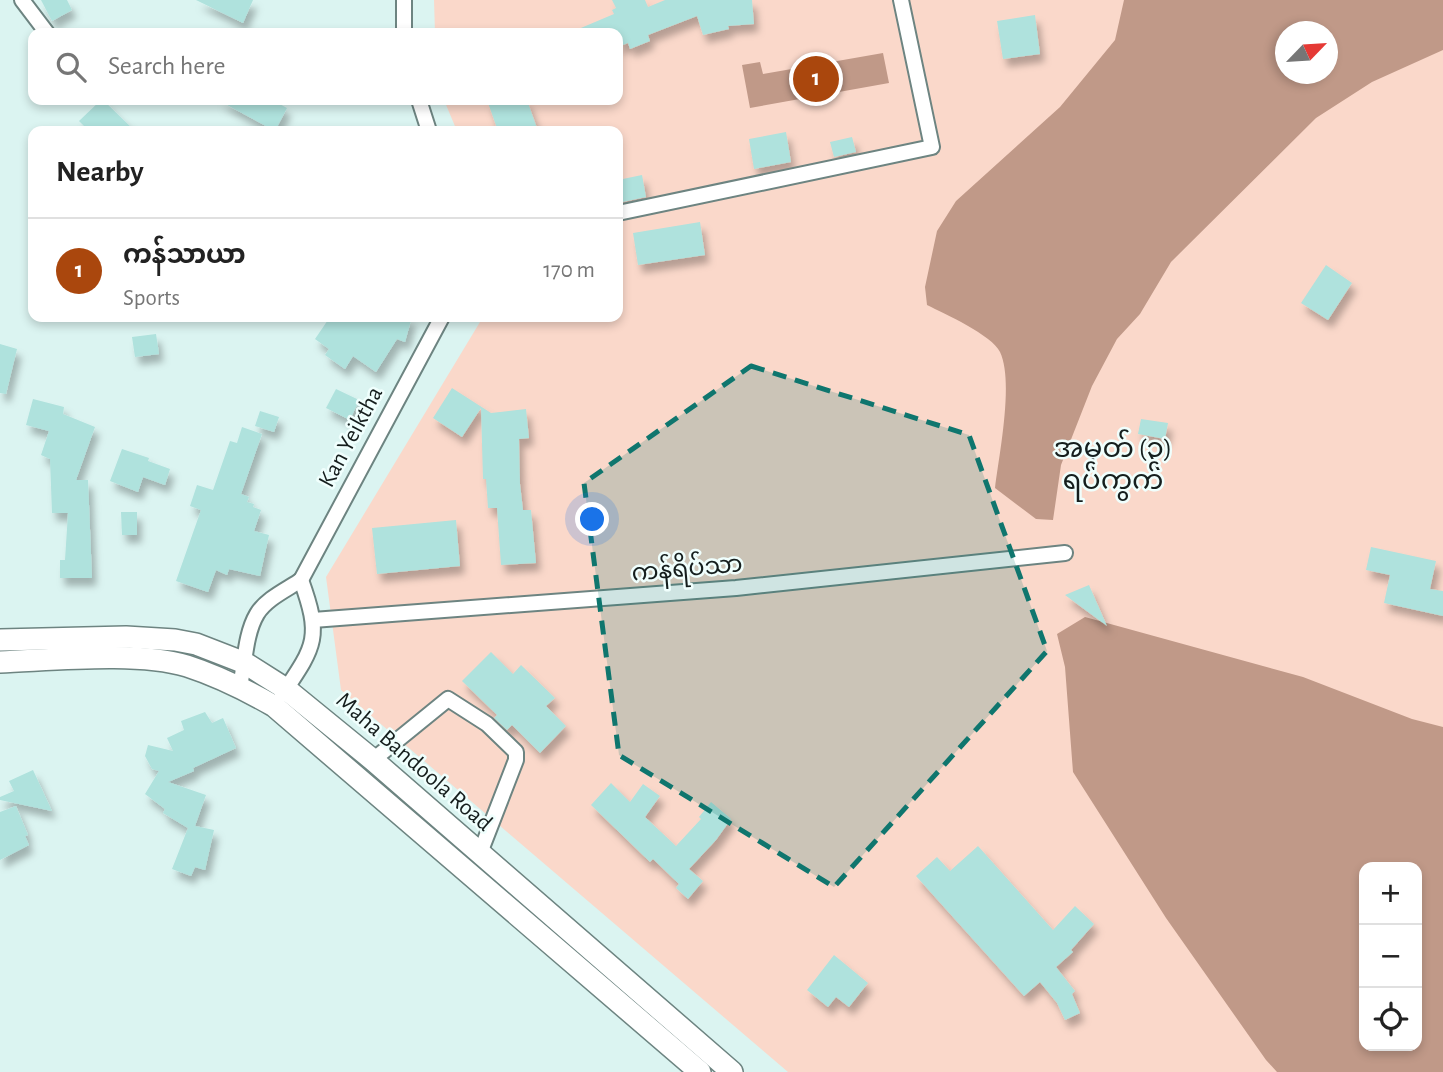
<!DOCTYPE html>
<html lang="en">
<head>
<meta charset="utf-8">
<style>
	:root { --surface:#fff; --page:#f2f2f2; --text:#222; --muted:#767676; --line:#e0e0e0; --accent:#aa470d }
	body { margin:0; font-family:"Alegreya Sans","Noto Sans Myanmar",sans-serif; background:var(--page); color:var(--text) }
	.controls { position:absolute; right:21px; bottom:21px; display:grid; overflow:hidden; border-radius:14px; box-shadow:0 4px 10px #0003 }
	.controls button { width:63px; height:63px; display:grid; place-items:center; padding:0; border:0; border-bottom:2px solid var(--line); background:var(--surface); color:var(--text); font:35px sans-serif }
	.compass { position:absolute; left:1275px; top:21px; width:63px; height:63px; border-radius:50%; background:var(--surface); box-shadow:0 4px 10px #0003; rotate:65deg }
	.you { position:absolute; left:593px; top:520px; width:24px; height:24px; margin:-18px; border:5px solid #fff; border-radius:50%; background:#1a73e8; box-shadow:0 0 0 10px #1a73e833 }
	.badge { display:grid; place-items:center; width:46px; height:46px; border-radius:50%; background:var(--accent); color:#fff; font-size:23px; font-weight:700 }
	.pin { position:absolute; translate:-50% -50%; border:4px solid #fff; box-shadow:0 2px 7px #0006 }
	.list { margin:0; padding:0; list-style:none }
	h2 { display:flex; justify-content:space-between; align-items:center; height:91px; margin:0; padding:0 28px; font-size:30px }
	h2 small { font-size:23px; font-weight:400; color:var(--muted) }
	.list li { display:grid; grid-template-columns:46px 1fr auto; gap:21px; align-items:center; box-sizing:border-box; height:105px; padding:0 28px; border-top:2px solid var(--line) }
	.list b { display:block; font-size:26px; white-space:nowrap }
	.list p { margin:0; font-size:23px; white-space:nowrap; color:var(--muted) }
	.list em { font-size:23px; font-style:normal; color:var(--muted) }
	.icon { flex:none; width:38px; height:38px; fill:none; stroke:currentColor; stroke-width:2; stroke-linecap:round; stroke-linejoin:round }
	.map { position:relative; flex:none; width:1443px; height:1072px; overflow:hidden }
	.search { position:absolute; background:var(--surface); box-shadow:0 4px 10px #0003; left:28px; top:28px; width:595px; height:77px; display:flex; align-items:center; gap:18px; box-sizing:border-box; padding:0 24px; border-radius:14px; color:var(--muted); font-size:26px }
	.panel { position:absolute; background:var(--surface); box-shadow:0 4px 10px #0003; left:28px; top:126px; width:595px; height:196px; border-radius:14px }
	.map>svg:first-child { display:block }
</style>
</head>
<body>
<div class="map">
<svg width="1443" height="1072" viewBox="0 0 1443 1072">
	<defs>
		<filter id="shadow"><feDropShadow dx="4.5" dy="8" stdDeviation="3.5" flood-color="#0004"/></filter>
	</defs>
	<rect width="100%" height="100%" fill="#dbf4f1"/>
	<path fill="#fad8ca" fill-rule="evenodd" d="M434,0H1443V1072H788L341,690L326,577L483,317H618V131H457L444,100H618V33H435ZM1286,32H1328V74H1286ZM1364,867H1417V1046H1364Z"/>
	<g fill="#c09988" fill-rule="evenodd">
		<path d="M1124,0H1443V50L1372,82L1316,118L1171,262L1140,314L1117,339L1092,386L1061,465L1053,520L1036,519L995,488C999,455 1014,381 1000,352C992,335 945,314 927,305L925,287L937,231L956,201L1060,107L1115,40ZM1286,32H1328V74H1286Z"/>
		<path d="M883,53L889,83L750,108L742,65L760,62L763,74Z"/>
		<path d="M1085,617L1303,677L1412,719L1443,727V1072H1277L1266,1060L1166,918L1073,772L1065,667L1057,634ZM1364,867H1417V1046H1364Z"/>
	</g>
	<g fill="#afe2dd" filter="url(#shadow)">
		<path d="M41,0H67L72,10L52,21Z"/>
		<path d="M196,0H253L243,23Z"/>
		<path d="M612,0H645L648,7L665,0H752L754,24L728,26L729,29L703,35L697,16L648,35L650,41L630,49L628,43L618,47V33H569L614,14L612,10L616,8Z"/>
		<path d="M1035,15L1040,54L1003,59L997,21Z"/>
		<path d="M101,100H103L135,131H89L79,121Z"/>
		<path d="M218,100H272L287,108L275,131Z"/>
		<path d="M487,100H527L538,131H498Z"/>
		<path d="M786,132L791,162L754,169L749,139Z"/>
		<path d="M852,137L856,152L834,157L830,142Z"/>
		<path d="M642,175L646,197L618,203V180Z"/>
		<path d="M700,222L705,255L638,265L633,233Z"/>
		<path d="M1326,265L1352,283L1328,320L1301,303Z"/>
		<path d="M330,317H412L405,342L397,339L376,372L353,356L345,369L325,355L329,349L315,339Z"/>
		<path d="M156,334L159,354L135,357L132,337Z"/>
		<path d="M0,344L17,349L6,394L0,393Z"/>
		<path d="M452,388L491,413L526,409L529,438L519,439L520,484L523,510H531L536,563L501,565L497,508H488L486,479H483L481,408L462,437L433,418Z"/>
		<path d="M336,389L359,400L350,420L326,408Z"/>
		<path d="M33,399L64,407L63,414L95,427L76,480H88L92,578H60V560H65L68,513H52L50,459L41,455L49,431L26,425Z"/>
		<path d="M260,411L279,417L274,432L255,426Z"/>
		<path d="M1141,419L1168,423L1165,439L1138,434Z"/>
		<path d="M242,427L262,434L241,494L249,497L247,502L254,504L253,507L261,510L254,531L269,535L260,576L229,569L227,575L216,570L208,592L176,581L201,510L190,506L197,485L213,490L230,441L237,443Z"/>
		<path d="M122,449L149,458L148,461L170,469L165,485L143,477L138,492L110,481Z"/>
		<path d="M121,512H137V535H122Z"/>
		<path d="M456,520L460,566L377,574L372,528Z"/>
		<path d="M1371,547L1436,561L1430,589L1443,591V616L1384,603L1390,575L1366,570Z"/>
		<path d="M1089,585L1107,626L1065,595Z"/>
		<path d="M491,652L513,674L521,665L555,698L546,706L566,726L540,753L512,725L507,730L494,718L497,715L462,681Z"/>
		<path d="M205,712L212,723L223,718L236,748L193,768L194,771L168,782L206,795L195,826L214,830L205,870L195,867L191,876L172,869L188,828L163,813L165,809L145,794L159,771L152,769L145,756L148,745L173,751L167,738L184,730L181,721Z"/>
		<path d="M33,770L52,811L0,800V797L14,791L9,781Z"/>
		<path d="M611,783L630,802L643,784L660,796L645,817L676,846L701,819L699,817L711,802L731,819L716,840L689,869L703,881L688,899L676,888L679,884L653,859L650,862L591,805Z"/>
		<path d="M16,806L28,835L25,836L29,845L0,860V812Z"/>
		<path d="M978,846L1053,930L1075,906L1094,924L1071,950L1073,952L1056,967L1075,991L1072,994L1080,1013L1065,1020L1057,1003L1040,982L1024,996L916,876L937,857L950,871Z"/>
		<path d="M834,955L868,983L849,1007L836,997L828,1007L807,990Z"/>
	</g>
	<g fill="none" stroke-linecap="round" stroke-linejoin="round">
		<g stroke="#6d8481" stroke-width="18">
			<g id="minor">
				<path d="M22,0L47,33"/>
				<path d="M404,0V33"/>
				<path d="M419,100L429,131"/>
				<path d="M618,213L932,147L901,0"/>
				<path d="M301,580L442,317"/>
				<path d="M313,620L736,588L1065,553"/>
				<path d="M240,686C245,664 245,634 257,614C266,599 286,590 301,580"/>
				<path d="M282,695C315,646 322,638 301,580"/>
				<path d="M373,760L448,699L487,724L516,752V760L480,853"/>
			</g>
		</g>
		<g stroke="#6d8481" stroke-width="24">
			<g id="secondary">
				<path d="M0,640L126,637L175,640L196,644L245,663L286,689L373,760L732,1072"/>
				<path d="M0,662C53,660 137,651 187,666C218,676 246,690 274,706L700,1072"/>
			</g>
		</g>
		<use href="#minor" stroke="#fff" stroke-width="14"/>
		<use href="#secondary" stroke="#fff" stroke-width="21"/>
	</g>
	<path fill="#0f766e" fill-opacity="0.2" stroke="#0f766e" stroke-width="5" stroke-dasharray="14 9" stroke-linejoin="round" d="M751,366L969,435L1047,651L834,887L619,755L584,483Z"/>
	<g text-anchor="middle" dominant-baseline="central" stroke-width="5" stroke-linejoin="round" paint-order="stroke">
		<g font-size="24" fill="#151e1d" stroke="#f0fffd">
			<text transform="translate(351 437) rotate(-62)">Kan Yeiktha</text>
			<text transform="translate(687 569) rotate(-5)">ကန်ရိပ်သာ</text>
			<text transform="translate(414 762) rotate(41)">Maha Bandoola Road</text>
		</g>
		<g font-size="28" fill="#151e1d" stroke="#f0fffd">
			<text x="1113" y="449">အမှတ် (၃)<tspan x="1113" dy="32">ရပ်ကွက်</tspan></text>
		</g>
	</g>
</svg>
<div class="controls">
<button>+</button>
<button>−</button>
<button><svg class="icon" aria-label="locate" viewBox="0 0 24 24"><circle cx="12" cy="12" r="6"/><path d="M12 2v4M12 18v4M2 12h4M18 12h4"/></svg></button>
</div>
<svg class="compass" viewBox="-18 -18 36 36"><path d="M0-13l5 13h-10z" fill="#e53935"/><path d="M0 13l5-13h-10z" fill="#767676"/></svg>
<div class="you"></div>
<div class="pin badge" style="left:816px;top:79px">1</div>
<div class="search"><svg class="icon" aria-label="search" viewBox="0 0 24 24"><circle cx="10" cy="10" r="6"/><path d="M15 15l6 6"/></svg>Search here</div>
<section class="panel">
<h2>Nearby<small></small></h2>
<ul class="list">
<li><span class="badge">1</span><div><b>ကန်သာယာ</b><p>Sports</p></div><em>170 m</em></li>
</ul>
</section>
</div>
</body>
</html>
